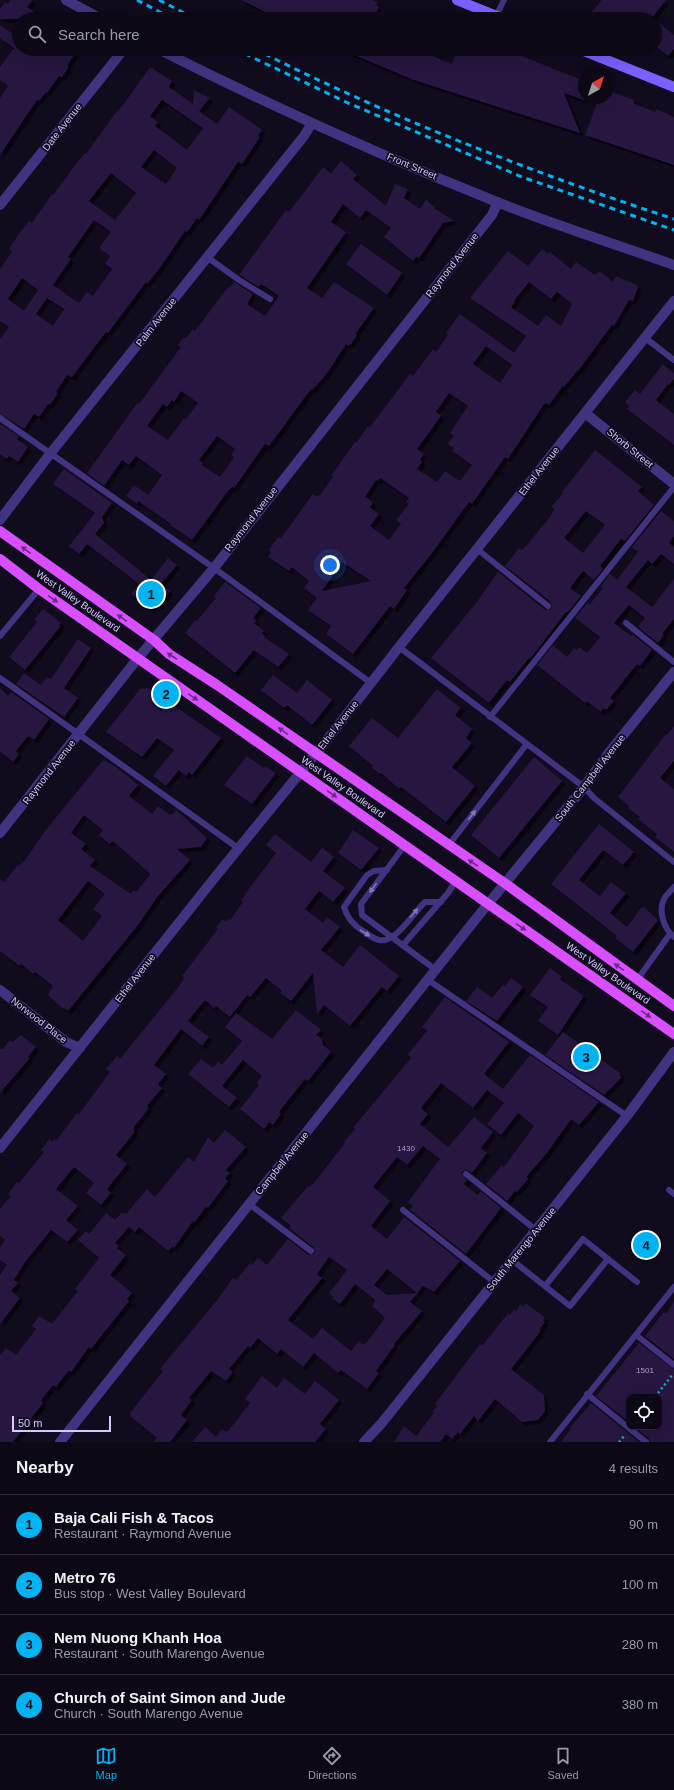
<!DOCTYPE html>
<html lang="en">
<head>
<meta charset="utf-8">
<style>
	:root { --surface:#0d0816; --page:#1b1623; --text:#f1f3f6; --muted:#9a9aa1; --line:#2d2935; --accent:#00b4f3 }
	body { margin:0; font-family:Helvetica,sans-serif; background:var(--page); color:var(--text) }
	.controls { position:absolute; right:12px; bottom:12px; display:grid; overflow:hidden; border-radius:8px; box-shadow:0 4px 16px #0002 }
	.controls button { width:36px; height:36px; display:grid; place-items:center; padding:0; border:0; border-bottom:1px solid var(--line); background:var(--surface); color:var(--text); font:20px sans-serif }
	.compass { position:absolute; left:578px; top:68px; width:36px; height:36px; border-radius:50%; background:var(--surface); box-shadow:0 4px 16px #0002; rotate:39deg }
	.scale { position:absolute; left:12px; bottom:10px; width:99px; box-sizing:border-box; padding-left:4px; border:2px solid #d7c8ff; border-top:0; font-size:11px; line-height:14px; white-space:nowrap; color:#d7c8ff; -webkit-text-stroke:3px #110b1e; paint-order:stroke }
	.you { position:absolute; left:330px; top:565px; width:14px; height:14px; margin:-10px; border:3px solid #fff; border-radius:50%; background:#1a73e8; box-shadow:0 0 0 6px #1a73e833 }
	.badge { display:grid; place-items:center; width:26px; height:26px; border-radius:50%; background:var(--accent); color:#111; font-size:13px; font-weight:700 }
	.pin { position:absolute; translate:-50% -50%; border:2px solid #fff; box-shadow:0 1px 4px #0006 }
	.list { margin:0; padding:0; list-style:none }
	h2 { display:flex; justify-content:space-between; align-items:center; height:52px; margin:0; padding:0 16px; font-size:17px }
	h2 small { font-size:13px; font-weight:400; color:var(--muted) }
	.list li { display:grid; grid-template-columns:26px 1fr auto; gap:12px; align-items:center; box-sizing:border-box; height:60px; padding:0 16px; border-top:1px solid var(--line) }
	.list b { display:block; font-size:15px; white-space:nowrap }
	.list p { margin:0; font-size:13px; white-space:nowrap; color:var(--muted) }
	.list em { font-size:13px; font-style:normal; color:var(--muted) }
	.icon { flex:none; width:22px; height:22px; fill:none; stroke:currentColor; stroke-width:2; stroke-linecap:round; stroke-linejoin:round }
	.map { position:relative; flex:none; width:674px; height:1442px; overflow:hidden }
	.search { position:absolute; background:var(--surface); box-shadow:0 4px 16px #0002; left:12px; right:12px; top:12px; height:44px; display:flex; align-items:center; gap:10px; box-sizing:border-box; padding:0 14px; border-radius:22px; color:var(--muted); font-size:15px }
	.sheet { height:292px; background:var(--surface) }
	nav { display:flex; justify-content:space-around; align-items:center; box-sizing:border-box; height:56px; border-top:1px solid var(--line); background:var(--surface); font-size:11px; color:var(--muted) }
	nav a { display:grid; justify-items:center; gap:2px }
	nav .on { color:var(--accent) }
	.map>svg:first-child { display:block }
</style>
</head>
<body>
<div class="map">
<svg width="674" height="1442" viewBox="0 0 674 1442">
	<defs>
		<filter id="shadow"><feDropShadow dx="3.5" dy="3.5" stdDeviation="0" flood-color="#0009"/></filter>
	</defs>
	<rect width="100%" height="100%" fill="#110b1e"/>
	<g fill="#251640" fill-rule="evenodd" filter="url(#shadow)">
		<path d="M11,0H32L27,7L45,19H0V9L5,2L8,4Z"/>
		<path d="M241,0H372L377,2L376,5L379,6L374,19H280Z"/>
		<path d="M602,0H666L651,19H586Z"/>
		<path d="M655,20L674,35V49L668,56L655,46Z"/>
		<path d="M0,25L19,38V49H78L67,66L69,67L62,77L59,76L47,93L46,92L39,101L37,100L0,155V98L8,86L0,80V67L13,49H15L0,38Z"/>
		<path d="M340,49H415L452,64L458,49H504L584,81V100L564,93L580,133L414,80Z"/>
		<path d="M150,67L172,81L169,87L193,104L194,90L210,98L199,111L217,124L229,107L262,130L258,136L260,137L242,164L238,162L199,220L197,218L187,232L185,231L162,265L147,284L146,282L108,333L106,332L72,377L67,375L56,392L58,393L50,405L48,404L39,417L34,414L24,429L0,414V339L9,327L0,321V269L12,252L9,249L18,235L29,221L32,223L52,194L53,195L79,160L85,153L86,154L114,115L124,104ZM162,100L191,120V122L192,121L203,128L187,150L155,126L158,122L150,116ZM154,150L177,168L166,184L141,167ZM111,173L136,193L115,220L89,201ZM94,220L111,232L99,248L110,256L105,264L112,269L93,296L87,292L79,303L53,285L71,259L68,257ZM22,278L38,290L24,311L8,299ZM47,298L64,309L53,326L36,314Z"/>
		<path d="M608,90L634,100L633,103L655,112L656,109L674,117V165L585,135L599,98H608Z"/>
		<path d="M341,161L357,175L353,179L386,206L395,184L408,189L404,198L420,209L426,200L435,207L434,208L454,221L443,223L419,258L416,257L413,261L384,237L391,228L366,210L360,218L343,204L331,222L346,232L307,288L322,298L334,282L374,308L356,333L357,335L351,344L348,346L346,344L328,372L316,386L312,390L311,389L269,446L265,444L234,488L232,487L228,491L192,540L170,525L171,524L138,501L137,504L126,496L134,485L148,495L162,475L136,456L129,465L122,460L104,486L87,473L138,402L139,404L181,347L178,345L184,337L186,338L193,329L195,331L228,287L229,288L234,282L253,294L247,304L265,316L279,296L261,284L259,287L239,275L286,210L289,212L323,167L331,174ZM181,391L198,403L186,419L184,418L168,440L147,426L163,404L167,407L172,400L174,402ZM217,436L235,449L231,455L234,457L220,477L202,465L203,463L199,460Z"/>
		<path d="M361,244L402,273L387,295L346,264Z"/>
		<path d="M542,249L548,254L550,252L571,269L576,262L595,275L599,271L613,282L616,276L637,285L638,287L633,301L629,300L614,326L612,325L578,371H577L564,387L563,386L560,390L549,405L547,403L546,405L544,404L508,459L505,457L472,504L469,502L432,553L404,588L407,590L394,609L390,606L353,654L326,634L331,626L308,610L317,598L304,588L309,581L292,567L289,571L268,557L271,552L269,550L278,537L281,538L313,494L317,497L319,495H320L333,477L331,476L355,442L356,443L368,426L370,427L410,374L413,376L433,349L436,352L448,335L446,333L460,314L514,353L526,336L470,298L508,251L528,266ZM529,282L551,299L557,292L572,304L561,326L546,315L538,326L511,307L515,302L514,301ZM486,346L512,365L500,383L473,364ZM449,393L468,406L450,433L454,436L448,444L454,448L452,451L472,465L460,481L445,471L437,482L417,469L422,462L420,460L424,454L417,449L441,416L436,412ZM380,478L409,498L406,502L409,504L396,520L401,524L389,540L370,526L379,514L370,507L373,502L365,497L376,480L378,481ZM342,562L371,581L322,591Z"/>
		<path d="M663,364L674,373V379L669,385L668,384L656,400L674,414V445L627,409L629,406L625,402L635,390L640,394Z"/>
		<path d="M0,424L19,436L17,439L28,447L18,462L9,456L7,459L0,454Z"/>
		<path d="M595,450L642,487L638,491L654,505L625,541L621,539L600,566L603,569L594,580L583,571L570,588L581,596L568,612H566L530,659L529,658L510,682L507,680L489,703L431,658L476,603L498,572L545,610L551,609L552,606L551,602L505,566L519,548L522,550L527,545L540,529L552,514L554,509L551,507L563,493L562,492ZM586,511L605,525L583,553L564,538Z"/>
		<path d="M64,469L112,503L102,517L104,523L95,534L151,580L168,558L177,565L161,584L170,591L158,606L155,603L151,609L131,594L139,584L87,544L79,554L69,546L95,513L53,484Z"/>
		<path d="M661,511L674,521V536L669,543L674,547V564L661,554L652,564L648,560L626,587L652,607L674,579V619L662,634L664,635L658,643L638,627L645,618L629,605L614,623L631,636L632,634L652,650L640,666L637,664L610,698L614,701L606,710L603,708L601,712L587,701L585,703L537,665L553,645L567,657L574,648L577,650L579,647L587,653L600,637L575,618L588,602L590,604L603,588L601,586L610,574L617,580L638,552L632,547Z"/>
		<path d="M225,582L261,608L253,618L256,621L254,623L264,631L262,633L265,636L264,637L289,654L278,667L254,650L235,673L185,633L195,620L197,621L216,598L214,596Z"/>
		<path d="M43,609L61,623L59,626L60,627L25,670L9,657L37,622L34,620Z"/>
		<path d="M78,639L91,648L64,688L78,698L64,717L16,684L24,673L41,685L47,677L51,679Z"/>
		<path d="M273,675L297,693L307,680L332,700L312,725L287,705L284,708L261,690Z"/>
		<path d="M0,688L8,696L11,692L49,719L34,740L28,736L16,751L19,754L13,762L0,751Z"/>
		<path d="M148,688L221,738L192,775L189,772L186,776L179,770L166,786L153,776L174,750L157,738L142,757L106,732L140,689Z"/>
		<path d="M437,689L461,708L455,715L472,729L466,738L472,743L452,767L475,786L446,822L401,787L399,789L381,773L380,774L371,767L373,766L349,746L372,718L398,738Z"/>
		<path d="M674,726V761L660,778L674,789V852L655,837L657,834L638,819L640,817L628,808L629,806L618,797L666,734L667,735Z"/>
		<path d="M247,756L264,768L265,766L276,773L252,804L224,785Z"/>
		<path d="M534,757L562,781L499,858L471,835Z"/>
		<path d="M103,760L116,767L138,785L129,796L152,814L158,806L170,815L171,814L172,815L176,810L207,838L201,847L177,849L190,860L158,896L138,925L68,1011L64,1008L63,1009L48,995L53,986L35,972L33,974L21,964L20,966L0,951V879L4,882L18,865L19,866L25,860L45,831ZM84,815L103,830L99,835L110,844L113,841L149,873L150,875L136,892L134,890L131,894L90,866L95,860L81,849L86,844L71,833ZM88,881L105,894L93,909L102,916L83,941L58,920Z"/>
		<path d="M599,824L634,852L623,865L603,850L579,880L600,896L611,882L626,893L610,913L627,927L641,908L644,907L658,920L633,952L615,938L617,936L551,884Z"/>
		<path d="M353,830L379,848L361,870L338,853Z"/>
		<path d="M275,834L311,862L322,848L334,857L323,871L345,888L333,902L319,891L305,909L323,923L327,917L340,927L321,950L343,967L360,945L399,976L387,991L382,987L350,1026L324,1005L317,1014L313,973L291,1001L280,993L282,991L266,978L250,997L247,995L230,1017L216,1006L214,1008L206,1001H204L188,1021L209,1037L202,1046L181,1029L154,1065L166,1074L158,1084L162,1088L147,1106L149,1108L134,1127V1133L116,1155L127,1164L107,1189L111,1193L101,1205L86,1193L94,1183L74,1167L56,1189L78,1206L66,1220L78,1230L67,1242L51,1230L25,1262L14,1280L18,1283L11,1291L20,1298L0,1324V1275L7,1265L0,1260V1247L5,1240L0,1236V1209L11,1196L8,1194L17,1182L19,1183L44,1152L41,1150L49,1139L52,1142L54,1139L56,1141L77,1113L79,1114L110,1072L106,1069L117,1056L120,1059L180,985L184,978L182,976L218,929L216,927L223,919L226,922L228,919L230,920L243,902L241,900L246,894H245L276,853L266,845Z"/>
		<path d="M550,968L562,977L560,979L584,996L558,1035L538,1021L548,1007L530,995Z"/>
		<path d="M511,978L523,987L497,1021L466,1001L477,987L492,998L503,985L505,986Z"/>
		<path d="M445,997L509,1042L484,1074L503,1089L530,1055L599,1102L579,1125L571,1119L547,1153L526,1177L528,1179L517,1192L515,1191L507,1201L486,1184L502,1165L504,1167L534,1126L518,1113L501,1135L487,1124L504,1103L487,1090L473,1108L441,1083L421,1108L428,1114L420,1124L448,1147L474,1117L493,1132L481,1148L487,1153L472,1173L466,1170L463,1171L462,1174L467,1180L464,1184L478,1195L481,1191L501,1208L466,1254L410,1210L413,1206L408,1202L440,1159L423,1146L407,1165L397,1157L373,1187L390,1201L371,1226L387,1239L404,1217L460,1261L434,1292L423,1286L410,1302L422,1311L394,1344L395,1345L376,1371L379,1373L367,1389L341,1370L338,1373L314,1353L303,1367L281,1349L277,1354L258,1338L250,1348L248,1346L229,1369L233,1372L226,1381L211,1371L189,1398L192,1400L181,1415L187,1420L170,1442H153L157,1438L130,1416L131,1414L130,1413L163,1371L160,1369L218,1299L233,1278L236,1280L250,1263L252,1265L258,1258L267,1265L288,1239L308,1255L314,1254L315,1251L314,1248L289,1228L291,1226L281,1218L308,1186L309,1187L314,1183L345,1143L344,1142L355,1129L353,1128L411,1058L408,1054L427,1031L422,1027ZM329,1257L347,1270L329,1293L333,1297L332,1298L340,1304L355,1284L375,1300L372,1306L385,1318L367,1342L363,1345L359,1341L351,1351L322,1328L313,1339L288,1320L322,1278L317,1274ZM387,1269L417,1293L387,1295L374,1285Z"/>
		<path d="M296,1010L321,1030L316,1035L322,1039L323,1045L331,1052L308,1081L305,1079L279,1112L281,1114L273,1125L269,1122L264,1129L240,1109L259,1085L257,1082L262,1076L243,1060L222,1086L237,1098L229,1107L188,1074L201,1059L213,1068L218,1062L222,1065L242,1041L225,1027L236,1013L272,1039Z"/>
		<path d="M563,1032L620,1073V1076L622,1077L604,1095L545,1055Z"/>
		<path d="M21,1035L36,1047L28,1057L30,1058L0,1093V1049H3L10,1040L12,1042Z"/>
		<path d="M225,1130L246,1147L226,1170L230,1173L225,1178L228,1181L208,1208L206,1207L194,1223L193,1221L174,1248L172,1247L168,1251L139,1227L135,1232L129,1227L115,1243L119,1246L117,1248L126,1255L110,1275L132,1293L127,1299L129,1301L91,1349L89,1347L71,1372L69,1370L56,1387L53,1385L41,1400L43,1403L13,1442H0V1355L6,1348L16,1355L36,1329L32,1326L39,1316L52,1324L78,1291L75,1289L99,1258L78,1240L86,1231L89,1234L106,1213L115,1220L121,1213L122,1214L124,1212L126,1214L147,1189L155,1197L188,1157L194,1162L208,1137L214,1143Z"/>
		<path d="M674,1301V1359L645,1336L664,1312L666,1314Z"/>
		<path d="M526,1303L545,1318L543,1320L545,1322L539,1330L541,1331L511,1369L544,1395L545,1411L538,1420L522,1422L495,1399L478,1421L474,1416L460,1434L458,1432L452,1439L446,1434L440,1442H394L404,1426L416,1436L434,1413L432,1412L437,1406L435,1404L480,1344L482,1346L508,1313L510,1315L514,1309L516,1311L521,1304L523,1306Z"/>
		<path d="M639,1343L674,1369V1442H650L649,1439L635,1427H659V1397H629V1422L596,1396Z"/>
		<path d="M262,1376L277,1388L284,1378L305,1394L315,1381L339,1400L320,1424L326,1429L315,1442H192L205,1427L216,1437L222,1429L226,1432L229,1430L250,1403L245,1399Z"/>
		<path d="M591,1403L639,1442H561L571,1429L570,1428Z"/>
	</g>
	<g fill="none" stroke-linecap="round" stroke-linejoin="round">
		<g stroke="#26a7b5" stroke-width="2.5" stroke-dasharray="2 3" stroke-linecap="butt">
			<path d="M655,1397L673,1374"/>
			<path d="M619,1442L625,1435"/>
		</g>
		<g stroke="#423380" stroke-width="6">
			<path d="M496,16L504,0"/>
			<path d="M207,257L239,280L270,299"/>
			<path d="M644,337L674,360"/>
			<path d="M0,418L214,568L371,683"/>
			<path d="M477,549L548,606"/>
			<path d="M626,623L674,662"/>
			<path d="M0,636L39,589"/>
			<path d="M399,647L584,787L594,798L674,862"/>
			<path d="M0,678L238,848"/>
			<path d="M490,717L674,487"/>
			<path d="M405,845L361,904L362,915L436,970"/>
			<path d="M448,846L526,745"/>
			<path d="M387,870L374,871L367,875L344,907C347,918 353,925 363,931C368,934 373,939 379,940C395,944 414,912 425,902H441"/>
			<path d="M674,887C671,891 666,895 664,899C658,911 664,929 674,937"/>
			<path d="M403,945L448,893L456,881"/>
			<path d="M428,980L627,1116"/>
			<path d="M637,980L670,934"/>
			<path d="M466,1174L536,1230"/>
			<path d="M669,1190L674,1194"/>
			<path d="M249,1204L311,1251"/>
			<path d="M403,1210L494,1282"/>
			<path d="M512,1260L570,1306L608,1259"/>
			<path d="M545,1286L583,1239L637,1282"/>
			<path d="M636,1335L674,1365"/>
			<path d="M587,1394L646,1442"/>
			<path d="M550,1442L674,1287"/>
		</g>
		<g stroke="#423380" stroke-width="10">
			<path d="M66,0L101,19"/>
			<path d="M158,49C269,105 382,156 497,202C555,225 615,244 674,265"/>
			<path d="M0,205L124,49"/>
			<path d="M585,413L674,484"/>
			<path d="M0,520L50,454L304,136L312,123"/>
			<path d="M0,833L138,658L214,568L492,215L498,202"/>
			<path d="M0,990L66,1042L80,1048"/>
			<path d="M0,1148L216,876L326,741L399,647L674,301"/>
			<path d="M60,1442L479,915L584,787L608,754L674,672"/>
		</g>
		<path stroke="#423380" stroke-width="10" d="M364,1442L381,1424L627,1116L674,1052"/>
		<g stroke="#7c5fff" stroke-width="10">
			<path d="M457,0L504,19"/>
			<path d="M579,49L674,87"/>
		</g>
		<g stroke="#d94fff" stroke-width="10">
			<path d="M0,531L154,640L169,654L217,685L506,884L674,1006"/>
			<path d="M0,559L39,589L674,1034"/>
		</g>
		<g stroke="#00b4f3" stroke-width="3" stroke-dasharray="6 5" stroke-linecap="butt">
			<path d="M137,0L173,19"/>
			<path d="M159,0L196,19"/>
			<path d="M235,49L348,103L522,177L674,230"/>
			<path d="M255,49C389,117 531,172 674,219"/>
		</g>
	</g>
	<defs><path id="oneway-solid" d="M-6-.8H1V-3.2L6.5 0L1 3.2V.8H-6Z"/></defs>
	<g fill="#6b2a83">
		<use href="#oneway-solid" transform="translate(26 550) rotate(-144)"/>
		<use href="#oneway-solid" transform="translate(53 599) rotate(35)"/>
		<use href="#oneway-solid" transform="translate(122 618) rotate(-145)"/>
		<use href="#oneway-solid" transform="translate(172 656) rotate(-147)"/>
		<use href="#oneway-solid" transform="translate(193 697) rotate(35)"/>
		<use href="#oneway-solid" transform="translate(283 731) rotate(-145)"/>
		<use href="#oneway-solid" transform="translate(332 794) rotate(35)"/>
		<use href="#oneway-solid" transform="translate(473 863) rotate(-146)"/>
		<use href="#oneway-solid" transform="translate(521 927) rotate(35)"/>
		<use href="#oneway-solid" transform="translate(619 967) rotate(-145)"/>
		<use href="#oneway-solid" transform="translate(646 1014) rotate(35)"/>
	</g>
	<g fill="#8576b9">
		<use href="#oneway-solid" transform="translate(472 815) rotate(-53)"/>
		<use href="#oneway-solid" transform="translate(373 888) rotate(126)"/>
		<use href="#oneway-solid" transform="translate(414 913) rotate(-49)"/>
		<use href="#oneway-solid" transform="translate(365 933) rotate(32)"/>
	</g>
	<g text-anchor="middle" dominant-baseline="central" stroke-width="3.5" stroke-linejoin="round" paint-order="stroke">
		<g font-size="8" fill="#aa9ccf">
			<text x="406" y="1148">1430</text>
			<text x="645" y="1370">1501</text>
		</g>
		<g font-size="10" fill="#d7c8ff" stroke="#110b1e">
			<text transform="translate(62 127) rotate(-52)">Date Avenue</text>
			<text transform="translate(412 166) rotate(23)">Front Street</text>
			<text transform="translate(452 265) rotate(-52)">Raymond Avenue</text>
			<text transform="translate(156 322) rotate(-52)">Palm Avenue</text>
			<text transform="translate(630 448) rotate(39)">Shorb Street</text>
			<text transform="translate(539 471) rotate(-52)">Ethel Avenue</text>
			<text transform="translate(251 519) rotate(-52)">Raymond Avenue</text>
			<text transform="translate(78 601) rotate(35)">West Valley Boulevard</text>
			<text transform="translate(338 725) rotate(-52)">Ethel Avenue</text>
			<text transform="translate(49 772) rotate(-52)">Raymond Avenue</text>
			<text transform="translate(590 778) rotate(-52)">South Campbell Avenue</text>
			<text transform="translate(343 787) rotate(35)">West Valley Boulevard</text>
			<text transform="translate(608 973) rotate(35)">West Valley Boulevard</text>
			<text transform="translate(135 978) rotate(-52)">Ethel Avenue</text>
			<text transform="translate(39 1020) rotate(38)">Norwood Place</text>
			<text transform="translate(282 1163) rotate(-51)">Campbell Avenue</text>
			<text transform="translate(521 1249) rotate(-51)">South Marengo Avenue</text>
		</g>
	</g>
</svg>
<div class="controls">
<button><svg class="icon" aria-label="locate" viewBox="0 0 24 24"><circle cx="12" cy="12" r="6"/><path d="M12 2v4M12 18v4M2 12h4M18 12h4"/></svg></button>
</div>
<svg class="compass" viewBox="-18 -18 36 36"><path d="M0-13l5 13h-10z" fill="#e53935"/><path d="M0 13l5-13h-10z" fill="#9a9aa1"/></svg>
<div class="scale">50 m</div>
<div class="you"></div>
<div class="pin badge" style="left:151px;top:594px">1</div>
<div class="pin badge" style="left:166px;top:694px">2</div>
<div class="pin badge" style="left:586px;top:1057px">3</div>
<div class="pin badge" style="left:646px;top:1245px">4</div>
<div class="search"><svg class="icon" aria-label="search" viewBox="0 0 24 24"><circle cx="10" cy="10" r="6"/><path d="M15 15l6 6"/></svg>Search here</div>
</div>
<section class="sheet">
<h2>Nearby<small>4 results</small></h2>
<ul class="list">
<li><span class="badge">1</span><div><b>Baja Cali Fish &amp; Tacos</b><p>Restaurant · Raymond Avenue</p></div><em>90 m</em></li>
<li><span class="badge">2</span><div><b>Metro 76</b><p>Bus stop · West Valley Boulevard</p></div><em>100 m</em></li>
<li><span class="badge">3</span><div><b>Nem Nuong Khanh Hoa</b><p>Restaurant · South Marengo Avenue</p></div><em>280 m</em></li>
<li><span class="badge">4</span><div><b>Church of Saint Simon and Jude</b><p>Church · South Marengo Avenue</p></div><em>380 m</em></li>
</ul>
</section>
<nav>
<a class="on"><svg class="icon" aria-label="map" viewBox="0 0 24 24"><path d="M3 6l6-2 6 2 6-2v14l-6 2-6-2-6 2zM9 4v14M15 6v14"/></svg>Map</a>
<a><svg class="icon" aria-label="directions" viewBox="0 0 24 24"><path d="M12 3l9 9-9 9-9-9zM9 14v-3h6M13 9l2 2-2 2"/></svg>Directions</a>
<a><svg class="icon" aria-label="saved" viewBox="0 0 24 24"><path d="M7 4h10v16l-5-4-5 4z"/></svg>Saved</a>
</nav>
</body>
</html>
